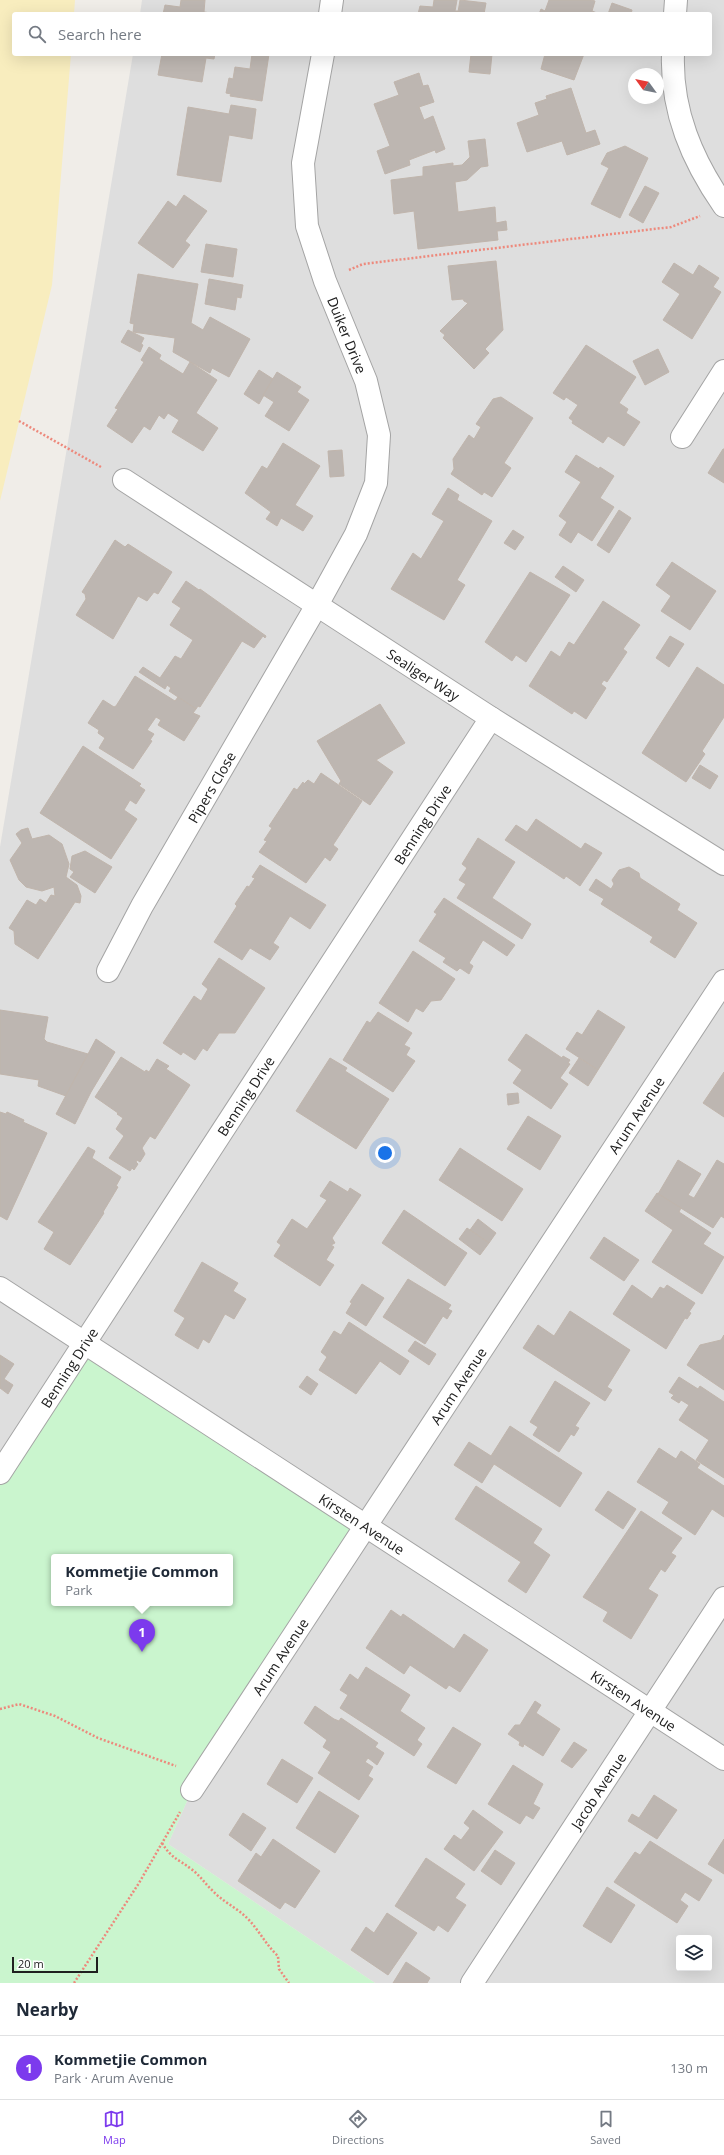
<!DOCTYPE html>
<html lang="en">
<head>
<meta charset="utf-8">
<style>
	:root { --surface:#fff; --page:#f6f6f7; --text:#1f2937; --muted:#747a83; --line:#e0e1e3; --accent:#7c3aed }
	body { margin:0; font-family:"Open Sans",sans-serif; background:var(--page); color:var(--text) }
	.controls { position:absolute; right:12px; bottom:12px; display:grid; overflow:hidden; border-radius:4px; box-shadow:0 4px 16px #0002 }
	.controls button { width:36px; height:36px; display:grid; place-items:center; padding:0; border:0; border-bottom:1px solid var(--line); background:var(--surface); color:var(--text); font:20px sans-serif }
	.compass { position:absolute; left:628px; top:68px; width:36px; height:36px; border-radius:50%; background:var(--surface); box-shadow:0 4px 16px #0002; rotate:303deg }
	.scale { position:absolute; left:12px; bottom:10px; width:86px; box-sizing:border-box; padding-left:4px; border:2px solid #202020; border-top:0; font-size:11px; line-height:14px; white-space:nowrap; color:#202020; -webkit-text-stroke:3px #fff; paint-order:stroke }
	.you { position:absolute; left:385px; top:1153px; width:14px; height:14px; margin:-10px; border:3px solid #fff; border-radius:50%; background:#1a73e8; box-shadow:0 0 0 6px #1a73e833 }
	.badge { display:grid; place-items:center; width:26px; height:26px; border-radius:50%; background:var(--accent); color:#fff; font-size:13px; font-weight:700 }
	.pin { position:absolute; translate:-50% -33px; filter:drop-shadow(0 1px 2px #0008) }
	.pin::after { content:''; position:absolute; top:21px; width:14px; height:12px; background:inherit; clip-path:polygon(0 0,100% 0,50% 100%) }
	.popup { position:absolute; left:51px; top:1554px; width:182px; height:52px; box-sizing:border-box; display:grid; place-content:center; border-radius:4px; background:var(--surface); filter:drop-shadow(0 1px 3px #0005); font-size:13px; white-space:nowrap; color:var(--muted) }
	.popup b { font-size:15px; color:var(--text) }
	.popup::after { content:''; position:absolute; left:50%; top:100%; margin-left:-8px; border:8px solid transparent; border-top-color:var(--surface) }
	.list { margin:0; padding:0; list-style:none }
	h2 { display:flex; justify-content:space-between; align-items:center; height:52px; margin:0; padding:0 16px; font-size:17px }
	h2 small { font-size:13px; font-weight:400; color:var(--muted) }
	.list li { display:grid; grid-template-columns:26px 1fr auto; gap:12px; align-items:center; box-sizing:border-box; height:64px; padding:0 16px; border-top:1px solid var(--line) }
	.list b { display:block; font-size:15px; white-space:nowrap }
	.list p { margin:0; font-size:13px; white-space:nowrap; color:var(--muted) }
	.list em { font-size:13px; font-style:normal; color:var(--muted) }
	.icon { flex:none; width:22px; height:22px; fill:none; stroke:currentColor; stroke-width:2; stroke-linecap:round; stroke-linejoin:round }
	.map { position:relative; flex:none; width:724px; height:1983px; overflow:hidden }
	.search { position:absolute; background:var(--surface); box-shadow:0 4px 16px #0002; left:12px; right:12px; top:12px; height:44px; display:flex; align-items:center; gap:10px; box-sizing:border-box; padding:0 14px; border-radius:4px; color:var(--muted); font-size:15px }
	.sheet { height:116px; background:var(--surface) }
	nav { display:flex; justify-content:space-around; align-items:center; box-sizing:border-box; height:56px; border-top:1px solid var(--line); background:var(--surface); font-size:11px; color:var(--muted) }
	nav a { display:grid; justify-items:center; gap:2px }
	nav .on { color:var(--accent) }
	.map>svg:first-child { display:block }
</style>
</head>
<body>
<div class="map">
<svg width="724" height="1983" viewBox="0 0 724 1983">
	<rect width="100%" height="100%" fill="#f0ede8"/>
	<path fill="#dedede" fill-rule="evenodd" d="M142,0H724V1983H375L168,1844L192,1790L366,1526L0,1473V847L133,54H710V14H140ZM634,74H658V98H634ZM679,1938H709V1968H679Z"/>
	<path fill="#f8edbe" d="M0,0H75L74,14H14V54H71L52,285L0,501Z"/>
	<path fill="#caf5ce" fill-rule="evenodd" d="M85,1343L366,1526L192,1790L168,1844L375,1983H0V1473ZM54,1557H230V1603H54Z"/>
	<g fill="#bdb6b1" stroke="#c0b5ac">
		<path d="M181,0H205L204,12L218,14H163L165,5L180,7Z"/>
		<path d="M434,0H457L455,11H458L457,14H418L420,6L433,7Z"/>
		<path d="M460,0L486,3L484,14L458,12Z"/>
		<path d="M549,0H591L595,1L592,11L597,13L539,14L541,9L545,11Z"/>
		<path d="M612,3L632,10L631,14H608Z"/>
		<path d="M162,54H215L214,59L206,58L202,82L158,75Z"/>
		<path d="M252,54H269L262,101L230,96L231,94L226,93L229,78L233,79L235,67L250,69Z"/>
		<path d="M471,54H492L490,74L469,72Z"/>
		<path d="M545,54H584L574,80L541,69Z"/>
		<path d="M419,73L423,86L428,85L434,102L419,107L424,120L433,116L445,149L436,153L435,150L409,160L410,165L385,174L377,151L390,146L374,104L399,95L394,82Z"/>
		<path d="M571,88L586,133L595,130L600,144L567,155L562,141L527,152L517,123L539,115L535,103L547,99L546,96Z"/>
		<path d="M231,105L256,109L252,139L229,135L221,182L177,175L188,107L229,114Z"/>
		<path d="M485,139L488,166L481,167L467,180L455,182L458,212L495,207L496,223L506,221L507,230L497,231L498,240L418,249L414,211L394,214L391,180L423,176V167L453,163V166L462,165L470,157L468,141Z"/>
		<path d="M625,146L648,158L620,218L591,204L609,168L601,164L607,153Z"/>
		<path d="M645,186L659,193L643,223L629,215Z"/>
		<path d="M184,195L207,211L185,241L190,245L173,268L138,243L168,201L176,207Z"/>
		<path d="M206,244L237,249L233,277L201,272Z"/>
		<path d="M496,261L503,330L485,349L489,353L474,369L443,338L445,335L440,331L468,303L464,301L463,299L452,300L448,266Z"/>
		<path d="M674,263L693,275L699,265L719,278L713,287L721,292L692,339L663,320L680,294L662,282Z"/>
		<path d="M138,274L198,284L191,323L203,330L210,317L250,339L229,377L212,368L210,373L173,352L175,338L133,332L134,324L130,323Z"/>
		<path d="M209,279L243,285L241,298L237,297L235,310L205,304Z"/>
		<path d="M128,330L144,338L141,344L143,345L140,352L121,342Z"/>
		<path d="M586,345L636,377L619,403L628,409L626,413L640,422L624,446L608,436L603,443L572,423L573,421L569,418L578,405L566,397L564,400L553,393Z"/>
		<path d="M149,347L161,355L159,359L183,374L190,362L217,380L196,413L218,428L203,451L172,432L179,420L168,413L164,419L159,415L150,430L144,426L132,443L107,426L118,409L115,408L144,362L141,360Z"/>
		<path d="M658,349L669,372L645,385L633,361Z"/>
		<path d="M259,370L273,379L259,404L244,394Z"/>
		<path d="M277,372L301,387L297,392L309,400L289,431L265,416L274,402L263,395Z"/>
		<path d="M501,397L533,418L504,463L511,468L492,497L484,492L482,495L451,474L454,469L453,459L469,435L474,439L481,427L476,424L493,399Z"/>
		<path d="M283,443L320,466L295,505L313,516L303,531L281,518L277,526L266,519L271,512L245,493L262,466L267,469Z"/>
		<path d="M723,449H724V483L708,473Z"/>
		<path d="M342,450L344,476L330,477L328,451Z"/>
		<path d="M576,455L599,469L600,467L614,476L600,498L614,507L592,541L578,532L571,543L559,535L567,522L559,516L581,482L565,472Z"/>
		<path d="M448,488L459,495L457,500L492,521L457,580L465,585L444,620L391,589L413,553L421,559L444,521L432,514Z"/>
		<path d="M619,510L631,518L609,553L597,545Z"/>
		<path d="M513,530L524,537L515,550L504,543Z"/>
		<path d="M115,540L125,547L128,544L172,572L158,594L154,592L147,601L138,596L113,639L76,615L86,599L85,594L82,592Z"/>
		<path d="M672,562L716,591L690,630L661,611L671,596L656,585Z"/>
		<path d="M563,566L584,580L576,592L555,577Z"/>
		<path d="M530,572L570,595L526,662L516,655L512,661L485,642Z"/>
		<path d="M186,581L199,590L200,589L266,636L265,638L263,636L254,648L242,641L200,707L198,706L196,709L169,691L171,688L167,685L165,689L139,672L143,667L160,678L175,656L181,659L193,640L170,625L181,608L172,602Z"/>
		<path d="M603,601L640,625L623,649L627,652L607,682L604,680L601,684L606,688L586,719L574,711L572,714L529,686L551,651L560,657L569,642L574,645Z"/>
		<path d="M670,636L684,644L669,667L656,658Z"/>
		<path d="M697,667L724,685V717L702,751L705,754L686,782L642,753Z"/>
		<path d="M135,676L175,701L178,697L196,709L193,713L200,716L184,741L158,725L161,720L156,717L147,730L154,734L150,740L152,741L133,769L99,748L105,738L98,733L99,730L88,723L103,700L114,707L116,706Z"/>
		<path d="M380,704L405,743L376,760L393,772L370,805L339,784L341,781L317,741Z"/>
		<path d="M83,746L141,784L139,786L145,790L136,804L130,800L124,810L137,819L111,859L40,813Z"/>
		<path d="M700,765L718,776L710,789L692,778Z"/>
		<path d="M321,773L362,801L333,845L338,849L330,861L325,857L306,883L259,852L267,841L264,840L272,828L269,826L294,788L297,790L303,782L304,784L308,780L314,784Z"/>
		<path d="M536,819L581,849L585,843L602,853L580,886L566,876L564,879L505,840L516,825L527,832Z"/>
		<path d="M28,828L32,839L49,835L62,844L69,864L66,877L77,885L81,896L80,903L75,902L38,959L15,944L14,931L9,928L27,900L36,905L40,899L46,903L51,895L55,896L54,887L42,891L26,887L19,880L10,860L22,843L16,834L21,830Z"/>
		<path d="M478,838L515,862L492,898L531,924L522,939L457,898L466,884L459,880L467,868L462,864Z"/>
		<path d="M85,851L112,867L95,893L70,877L74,872L70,869L72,856Z"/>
		<path d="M260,865L326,905L310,929L290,916L273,943L279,947L270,960L250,948L242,960L214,942L237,906L235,904L247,886L249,887L255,878L252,877Z"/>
		<path d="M629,867L639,873L640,878L680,904L677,910L697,923L675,958L650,942L653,937L601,904L604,899L589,890L596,879L611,889L614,884L612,880L619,870Z"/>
		<path d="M444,898L515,945L507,956L483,940L469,963L473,966L469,974L460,968L457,971L443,962L446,958L419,941L437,914L434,912Z"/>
		<path d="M413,951L455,979L441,1000L431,1001L423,1012L416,1008L408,1022L379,1003Z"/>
		<path d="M219,958L265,988L235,1033H219L207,1051L203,1048L195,1060L183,1052L181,1055L163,1043L194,996L201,1001L208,989L202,984Z"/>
		<path d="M0,1010L48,1017L44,1039L47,1042L88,1054L66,1096L38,1086L39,1080L0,1074Z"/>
		<path d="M598,1010L625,1027L598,1070L566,1049L577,1032L582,1035Z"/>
		<path d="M378,1012L412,1033L404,1045L410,1048L406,1055L415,1061L393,1092L343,1060L367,1021L370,1023Z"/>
		<path d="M526,1034L562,1058L563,1056L570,1060L568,1063L570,1064L560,1078L568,1084L551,1109L513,1083L522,1070L508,1060Z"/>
		<path d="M96,1039L115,1052L91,1092L75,1124L56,1114Z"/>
		<path d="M121,1057L145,1072L146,1070L149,1072L157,1059L169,1066L166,1069L190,1085L155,1139L150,1136L142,1148L145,1154L140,1162L137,1160L136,1162L138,1164L134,1170L132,1168L130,1171L109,1158L124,1136L116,1129L123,1118L117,1114L118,1113L95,1097Z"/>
		<path d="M330,1058L347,1068L345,1071L389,1099L356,1149L296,1111Z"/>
		<path d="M579,1058L598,1070L588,1086L569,1073Z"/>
		<path d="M724,1072V1117L703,1103Z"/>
		<path d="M518,1093L519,1103L508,1105L507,1094Z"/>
		<path d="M0,1112L6,1114L7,1112L24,1120L23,1122L47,1133L7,1220L0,1216Z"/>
		<path d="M528,1116L561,1136L540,1170L507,1149Z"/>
		<path d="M88,1147L95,1151L92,1158L121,1177L116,1186L118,1187L103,1212L104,1213L70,1265L44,1249L54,1232L38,1222Z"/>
		<path d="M460,1148L523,1189L502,1221L439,1180Z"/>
		<path d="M678,1160L701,1174L688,1195L694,1198L717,1160L724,1164V1218L721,1216L713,1228L658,1194Z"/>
		<path d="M330,1181L348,1192L350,1188L361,1195L332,1238L335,1243L331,1245L334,1247L326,1260L334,1265L320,1286L274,1256L281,1245L277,1242L292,1219L307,1229L327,1200L320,1196Z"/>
		<path d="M657,1193L681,1208L679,1212L711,1233L703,1244L724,1257L702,1294L652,1262L673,1230L645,1211Z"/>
		<path d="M404,1210L467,1253L445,1286L382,1243Z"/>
		<path d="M478,1219L496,1233L489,1243L470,1230Z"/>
		<path d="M467,1228L489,1243L480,1255L459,1239Z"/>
		<path d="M604,1237L639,1260L624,1281L590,1258Z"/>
		<path d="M202,1262L238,1283L233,1291L246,1299L234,1319L225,1314L209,1343L203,1339L198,1349L175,1335L185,1318L174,1311Z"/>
		<path d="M408,1279L451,1305L448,1309L452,1311L447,1319L443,1316L425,1344L383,1317Z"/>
		<path d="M362,1284L384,1298L366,1326L346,1313L352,1303L350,1302Z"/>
		<path d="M632,1285L652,1299L660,1287L664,1289L667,1285L695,1303L689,1312L691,1313L687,1319L685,1318L666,1349L613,1314Z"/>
		<path d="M570,1311L630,1350L607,1387L612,1390L605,1401L523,1348L538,1325L554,1336Z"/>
		<path d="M349,1322L409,1361L400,1375L380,1361L356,1394L319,1370L327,1357L321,1352L334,1331L341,1335Z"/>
		<path d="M724,1335V1390L687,1365L700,1345L721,1340Z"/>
		<path d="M415,1341L436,1354L429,1365L408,1351Z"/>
		<path d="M0,1355L14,1364L4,1379L13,1385L8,1394L0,1388Z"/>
		<path d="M307,1376L318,1384L311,1395L299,1387Z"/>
		<path d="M679,1377L698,1389L700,1386L724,1402V1478L696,1460L709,1440L679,1420L689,1405L681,1400L679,1403L671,1398L674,1395L669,1392Z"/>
		<path d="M555,1381L590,1403L575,1426L579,1428L574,1436L571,1434L559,1452L533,1435L538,1427L530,1422Z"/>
		<path d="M510,1426L582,1473L560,1507L494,1464L482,1483L454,1465L469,1442L491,1456Z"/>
		<path d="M659,1448L676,1459L681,1451L700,1464L697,1468L724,1486V1517L712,1509L695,1535L662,1513L669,1502L637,1482Z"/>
		<path d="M476,1486L542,1529L533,1543L550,1555L526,1593L508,1581L521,1562L455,1519Z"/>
		<path d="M608,1491L636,1509L623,1529L595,1510Z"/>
		<path d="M641,1511L682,1538L671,1553L676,1556L665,1572L661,1569L648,1589L658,1595L631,1639L603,1621L608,1612L583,1597Z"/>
		<path d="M391,1610L401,1617L403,1614L454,1649L464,1634L488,1650L460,1692L449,1685L446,1689L410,1665L404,1674L366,1648Z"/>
		<path d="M366,1667L410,1695L400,1711L425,1728L417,1740L422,1744L414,1756L340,1708L348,1695L340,1690L350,1674L358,1680Z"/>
		<path d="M535,1701L541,1705L536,1713L560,1729L543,1756L524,1744L523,1747L519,1745L520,1742L508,1734L515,1725H520Z"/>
		<path d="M315,1706L334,1719L339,1721L341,1718L378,1743L375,1747L384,1753L377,1765L368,1758L365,1762L373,1767L368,1776L373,1779L359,1800L318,1773L331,1752L323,1747L327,1740L304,1723Z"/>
		<path d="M453,1727L481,1744L456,1784L427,1767Z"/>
		<path d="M574,1742L587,1750L572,1768L561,1761Z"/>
		<path d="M282,1759L313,1778L297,1803L267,1784Z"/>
		<path d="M513,1765L543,1784L533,1804L540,1808L533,1819L526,1815L520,1824L488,1804Z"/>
		<path d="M319,1791L359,1816L335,1853L296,1828Z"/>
		<path d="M654,1795L677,1810L657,1839L628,1821L632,1814L639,1818Z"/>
		<path d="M473,1810L503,1832L474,1871L444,1849L454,1835L461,1840L470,1828L464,1823Z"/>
		<path d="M243,1813L266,1828L251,1851L229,1835Z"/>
		<path d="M273,1839L320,1871L295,1908L285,1902L280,1909L238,1881L256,1853L261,1857Z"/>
		<path d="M724,1839V1874L708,1864Z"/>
		<path d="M650,1841L712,1880L699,1901L685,1892L680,1900L688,1906L677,1923L614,1882L635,1852L640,1855Z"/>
		<path d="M495,1850L515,1863L501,1885L481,1871Z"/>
		<path d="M426,1858L465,1884L455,1898L466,1905L448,1932L438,1925L434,1931L395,1906Z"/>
		<path d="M607,1887L635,1905L611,1943L583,1926Z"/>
		<path d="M387,1913L417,1933L388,1975L351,1950L366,1927L374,1933Z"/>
		<path d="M406,1962L430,1978L427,1983H393Z"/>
	</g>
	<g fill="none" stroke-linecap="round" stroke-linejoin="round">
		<g stroke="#a4a4a4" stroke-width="24">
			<g id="minor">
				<path d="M330,14L332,0"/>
				<path d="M675,14L676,0"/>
				<path d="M673,54C671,111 692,160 724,206"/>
				<path d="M682,437L724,371"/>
				<path id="s1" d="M124,480L491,718L724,864"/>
				<path id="s2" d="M108,971L142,906L317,605L356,534L376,483L379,435L366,381L325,281L307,226L303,163L323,54"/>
				<path id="s3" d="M0,1288L724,1759"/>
				<path id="s4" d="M0,1473L491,718"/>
				<path id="s5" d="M192,1790L724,981"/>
				<path id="s6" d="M472,1983L724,1598"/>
			</g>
		</g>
		<g stroke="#ed897c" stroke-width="2.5" stroke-dasharray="2 2" stroke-linecap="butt">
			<path d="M349,270L363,264L671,227L700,216"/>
			<path d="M19,421L101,467"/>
			<path d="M0,1709L19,1704L55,1716L98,1738L176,1766"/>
			<path d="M162,1843C172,1859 177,1858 191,1869C200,1875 205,1884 213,1891C222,1901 235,1907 245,1916C258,1928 265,1944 278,1956L279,1969L289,1983"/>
			<path d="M74,1983L139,1883L180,1812"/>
		</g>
		<use href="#minor" stroke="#fff" stroke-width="22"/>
	</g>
	<g text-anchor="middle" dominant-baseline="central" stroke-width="3" stroke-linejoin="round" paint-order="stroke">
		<g font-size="14" fill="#202020" stroke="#fff">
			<text transform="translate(347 335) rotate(68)">Duiker Drive</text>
			<text stroke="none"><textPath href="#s1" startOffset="357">Sealiger Way</textPath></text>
			<text stroke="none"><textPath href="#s2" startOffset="211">Pipers Close</textPath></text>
			<text stroke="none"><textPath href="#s4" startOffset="774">Benning Drive</textPath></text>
			<text stroke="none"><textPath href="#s4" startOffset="450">Benning Drive</textPath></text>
			<text stroke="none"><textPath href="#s5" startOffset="808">Arum Avenue</textPath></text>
			<text stroke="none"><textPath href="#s4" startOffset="126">Benning Drive</textPath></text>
			<text stroke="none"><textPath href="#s5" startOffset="484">Arum Avenue</textPath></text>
			<text stroke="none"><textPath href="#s3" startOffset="432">Kirsten Avenue</textPath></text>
			<text stroke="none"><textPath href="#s5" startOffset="160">Arum Avenue</textPath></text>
			<text stroke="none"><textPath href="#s3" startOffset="756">Kirsten Avenue</textPath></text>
			<text stroke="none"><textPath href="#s6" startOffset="230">Jacob Avenue</textPath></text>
		</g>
	</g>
</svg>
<div class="controls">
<button><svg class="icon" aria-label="layers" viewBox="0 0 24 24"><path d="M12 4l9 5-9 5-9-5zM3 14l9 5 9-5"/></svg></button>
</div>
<svg class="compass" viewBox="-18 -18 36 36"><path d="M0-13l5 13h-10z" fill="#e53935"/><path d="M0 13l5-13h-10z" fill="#747a83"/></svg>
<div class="scale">20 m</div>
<div class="you"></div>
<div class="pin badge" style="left:142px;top:1652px">1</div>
<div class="popup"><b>Kommetjie Common</b>Park</div>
<div class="search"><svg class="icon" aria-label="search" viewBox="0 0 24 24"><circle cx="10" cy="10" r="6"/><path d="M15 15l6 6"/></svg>Search here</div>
</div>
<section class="sheet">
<h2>Nearby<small></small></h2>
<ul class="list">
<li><span class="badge">1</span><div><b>Kommetjie Common</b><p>Park · Arum Avenue</p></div><em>130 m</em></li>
</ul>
</section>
<nav>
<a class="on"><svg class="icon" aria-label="map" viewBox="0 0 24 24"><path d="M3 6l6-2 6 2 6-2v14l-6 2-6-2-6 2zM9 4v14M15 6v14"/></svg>Map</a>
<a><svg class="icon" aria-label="directions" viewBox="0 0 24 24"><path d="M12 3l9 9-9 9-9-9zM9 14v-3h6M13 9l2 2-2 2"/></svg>Directions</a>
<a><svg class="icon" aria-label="saved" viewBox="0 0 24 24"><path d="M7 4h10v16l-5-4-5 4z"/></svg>Saved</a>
</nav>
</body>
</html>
